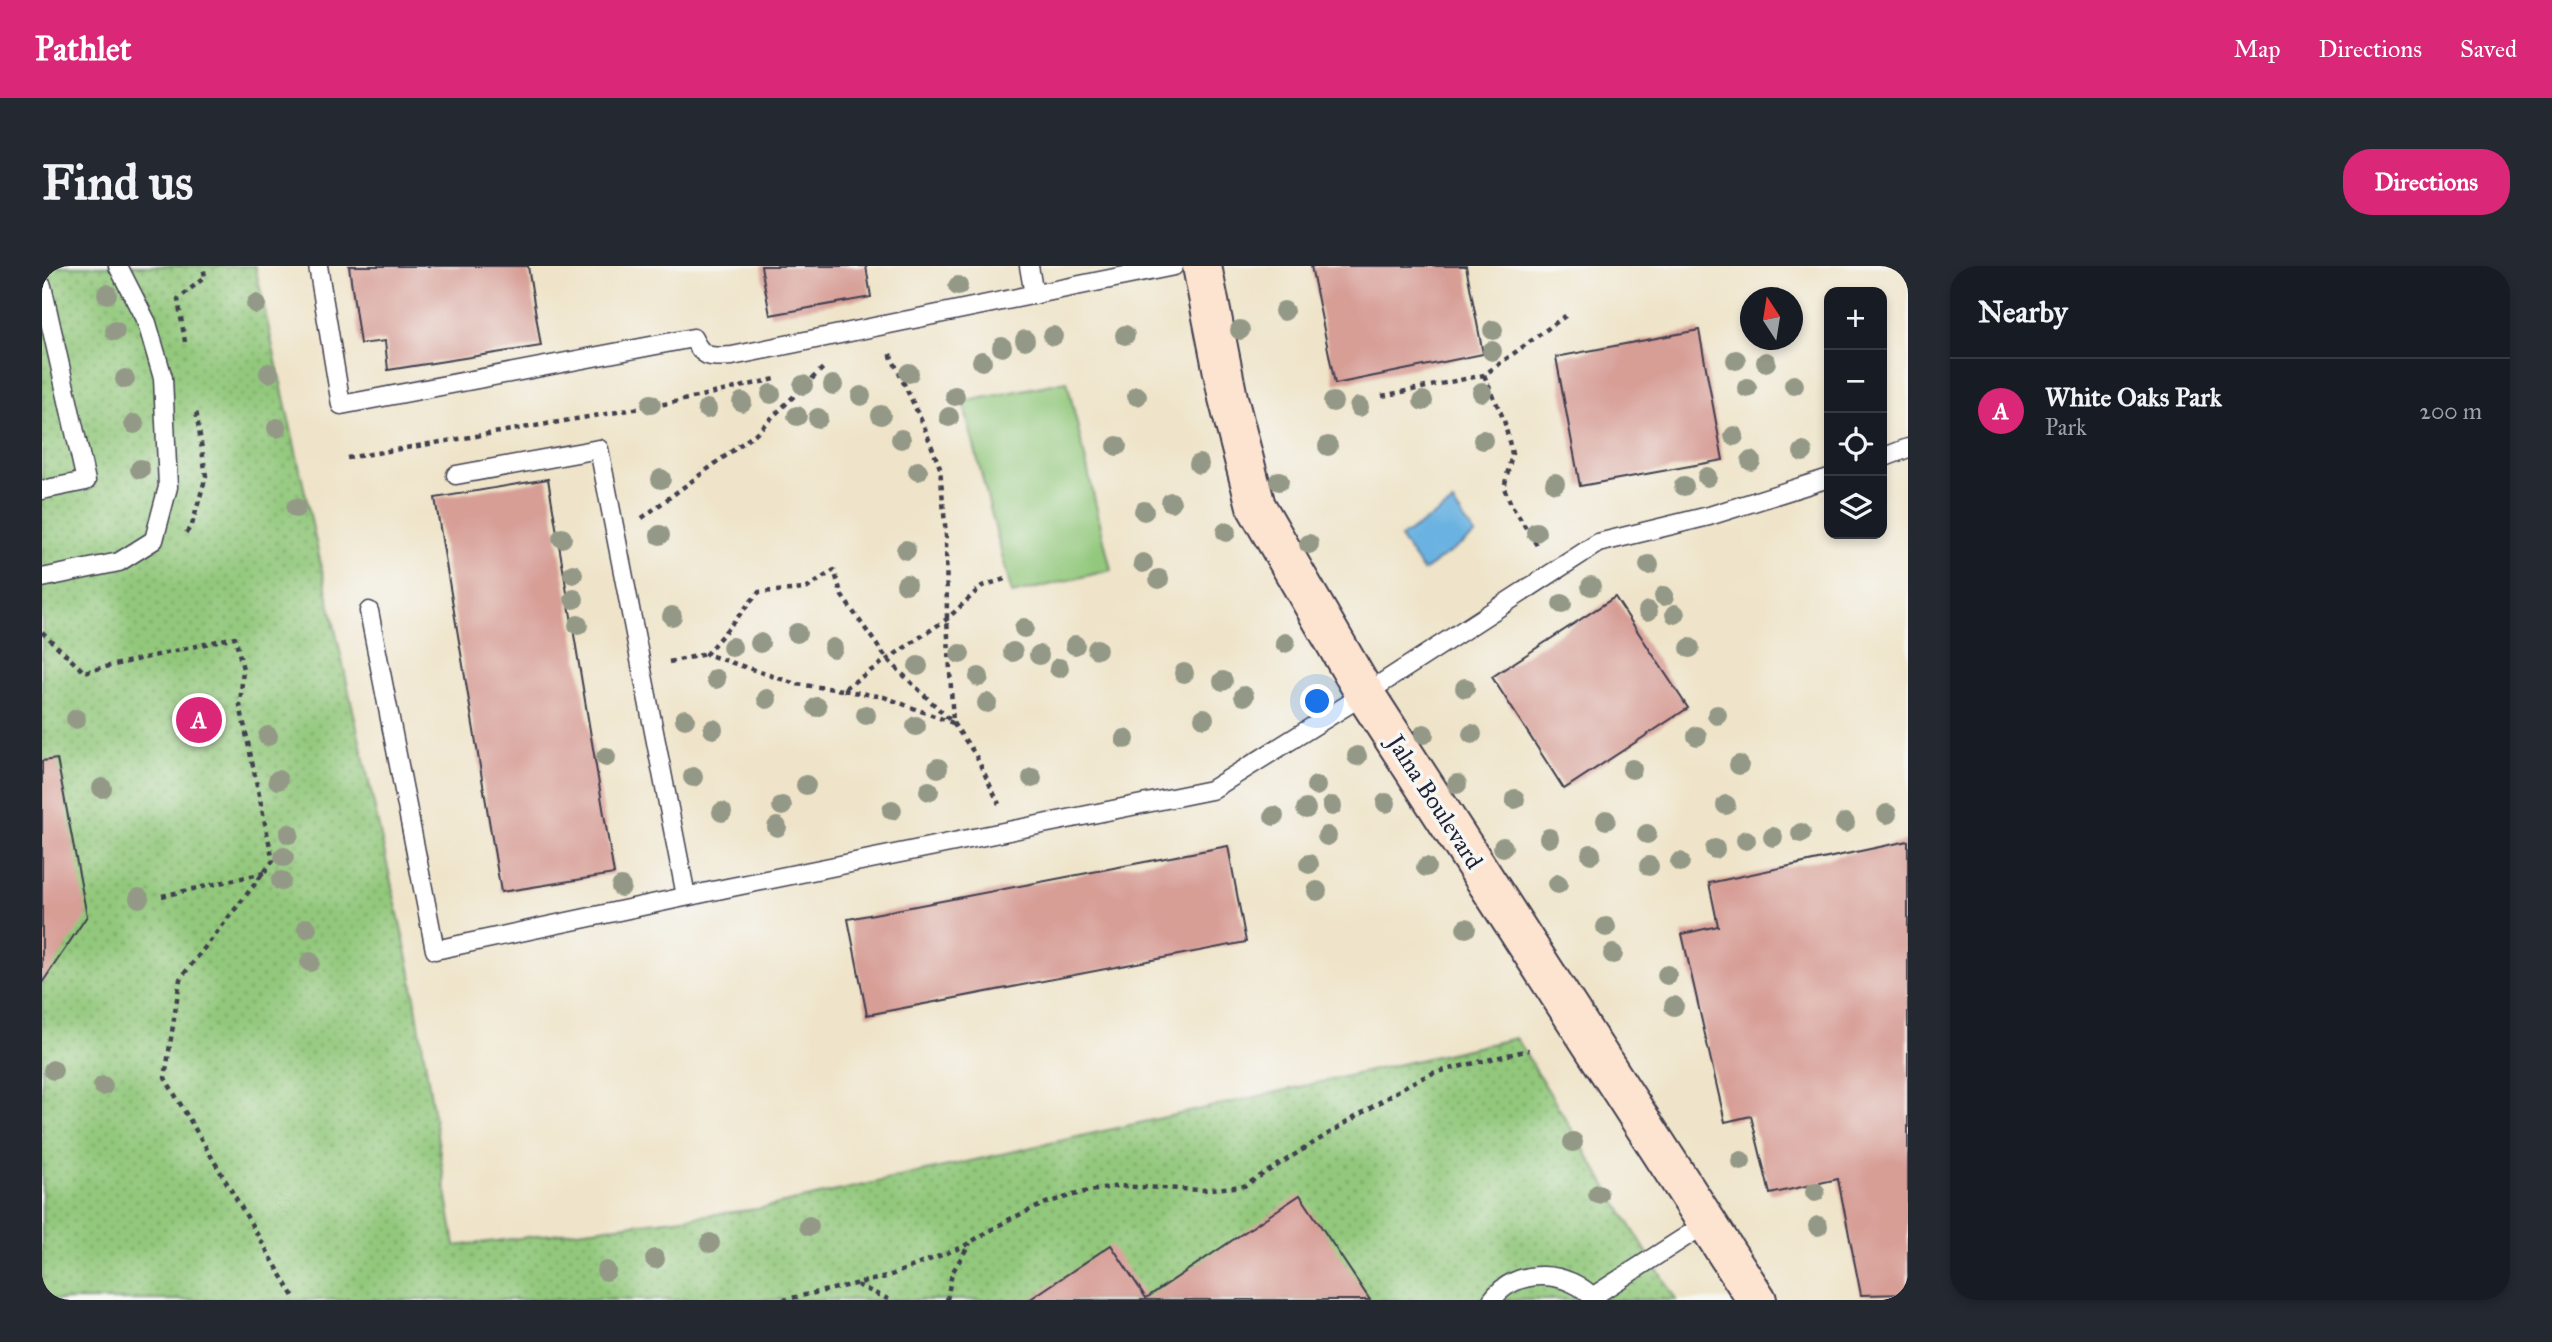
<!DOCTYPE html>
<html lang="en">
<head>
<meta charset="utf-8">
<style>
	:root { --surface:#171b24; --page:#242831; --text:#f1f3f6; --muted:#9ea1a6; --line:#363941; --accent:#db2777 }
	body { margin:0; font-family:"IM FELL Great Primer",serif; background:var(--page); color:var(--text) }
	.controls { position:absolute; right:21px; top:21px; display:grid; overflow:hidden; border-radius:14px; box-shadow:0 4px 10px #0003 }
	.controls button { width:63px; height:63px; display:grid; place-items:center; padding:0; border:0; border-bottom:2px solid var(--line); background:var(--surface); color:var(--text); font:35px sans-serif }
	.compass { position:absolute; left:1698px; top:21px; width:63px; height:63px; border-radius:50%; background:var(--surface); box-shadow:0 4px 10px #0003; rotate:348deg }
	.you { position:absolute; left:1276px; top:436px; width:24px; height:24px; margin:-18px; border:5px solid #fff; border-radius:50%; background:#1a73e8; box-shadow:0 0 0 10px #1a73e833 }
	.badge { display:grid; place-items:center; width:46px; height:46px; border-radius:50%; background:var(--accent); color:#fff; font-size:23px; font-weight:700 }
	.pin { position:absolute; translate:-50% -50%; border:4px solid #fff; box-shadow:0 2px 7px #0006 }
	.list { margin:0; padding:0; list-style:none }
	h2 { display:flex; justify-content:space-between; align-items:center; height:91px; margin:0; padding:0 28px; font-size:30px }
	h2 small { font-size:23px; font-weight:400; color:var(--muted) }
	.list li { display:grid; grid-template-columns:46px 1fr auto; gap:21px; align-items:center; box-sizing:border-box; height:105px; padding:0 28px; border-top:2px solid var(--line) }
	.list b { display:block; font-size:26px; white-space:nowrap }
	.list p { margin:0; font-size:23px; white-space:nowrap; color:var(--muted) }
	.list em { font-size:23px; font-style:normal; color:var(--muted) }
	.icon { flex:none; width:38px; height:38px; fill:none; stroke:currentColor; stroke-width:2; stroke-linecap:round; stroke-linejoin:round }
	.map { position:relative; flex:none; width:1866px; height:1034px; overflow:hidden; border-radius:28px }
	header { display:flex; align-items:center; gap:42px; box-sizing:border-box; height:98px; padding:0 35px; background:var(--accent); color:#fff }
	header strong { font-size:33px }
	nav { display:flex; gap:38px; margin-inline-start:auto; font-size:24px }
	.intro { display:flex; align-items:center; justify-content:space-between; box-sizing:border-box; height:168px; padding:0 42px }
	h1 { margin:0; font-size:49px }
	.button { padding:18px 32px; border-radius:28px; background:var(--accent); color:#fff; font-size:24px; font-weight:700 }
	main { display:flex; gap:42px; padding:0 42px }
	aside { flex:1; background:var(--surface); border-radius:28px; box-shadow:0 4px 10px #0003 }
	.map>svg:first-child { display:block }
</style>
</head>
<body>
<header>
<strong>Pathlet</strong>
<nav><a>Map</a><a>Directions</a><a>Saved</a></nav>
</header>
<div class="intro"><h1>Find us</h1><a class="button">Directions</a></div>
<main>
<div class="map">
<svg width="1866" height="1034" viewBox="0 0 1866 1034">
	<defs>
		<pattern id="park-dots" width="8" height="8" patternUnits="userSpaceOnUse" patternTransform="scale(1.75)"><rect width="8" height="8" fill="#92c87b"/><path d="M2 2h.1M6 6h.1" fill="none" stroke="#77a266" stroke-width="1.8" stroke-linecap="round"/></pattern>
	</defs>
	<rect width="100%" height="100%" fill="#f6f6f2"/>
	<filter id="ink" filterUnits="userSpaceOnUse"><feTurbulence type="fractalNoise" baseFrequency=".0143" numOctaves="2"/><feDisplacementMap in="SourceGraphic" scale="14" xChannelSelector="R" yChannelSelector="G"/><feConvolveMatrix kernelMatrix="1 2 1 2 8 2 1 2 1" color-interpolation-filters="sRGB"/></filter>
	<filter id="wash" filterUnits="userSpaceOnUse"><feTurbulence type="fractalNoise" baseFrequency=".00686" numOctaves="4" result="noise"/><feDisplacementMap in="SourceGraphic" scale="28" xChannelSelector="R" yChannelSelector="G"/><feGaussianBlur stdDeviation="1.57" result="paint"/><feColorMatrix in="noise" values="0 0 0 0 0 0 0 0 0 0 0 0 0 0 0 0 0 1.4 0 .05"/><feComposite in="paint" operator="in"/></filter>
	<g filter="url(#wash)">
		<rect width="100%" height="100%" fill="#efe4c9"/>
		<path fill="url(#park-dots)" stroke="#5a755b" stroke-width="2" d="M0,0H213L368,702L413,980L715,943L1474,772L1634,1034H0Z"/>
		<path fill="#92c87b" stroke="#5a755b" stroke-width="2" d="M1025,115L1069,304L970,328L921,136Z"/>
		<path fill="#6ab2e1" stroke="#466a8e" stroke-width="2" d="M1411,237L1433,269L1381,305L1358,272Z"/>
		<g id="blocks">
			<g fill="#d79e96">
				<path d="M307,0H486L499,80L346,104L343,75L318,78Z"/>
				<path d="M719,0H824L829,31L728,49Z"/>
				<path d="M1269,0H1424L1441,88L1293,118Z"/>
				<path d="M1657,64L1681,194L1538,220L1514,91Z"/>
				<path d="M506,213L572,608L459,626L393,232Z"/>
				<path d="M1573,331L1646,442L1522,523L1450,411Z"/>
				<path d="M15,493L45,650L0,717V495Z"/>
				<path d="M1866,575V1028L1819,1029L1796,913L1728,928L1709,850L1683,856L1640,668L1676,660L1667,617Z"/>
				<path d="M1186,580L1204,676L825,749L806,653Z"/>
				<path d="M1258,929L1328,1034H987L1069,979L1104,1032Z"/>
			</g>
		</g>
	</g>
	<g filter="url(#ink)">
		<use href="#blocks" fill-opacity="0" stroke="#413f50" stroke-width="2"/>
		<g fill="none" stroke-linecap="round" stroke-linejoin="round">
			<g stroke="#413f50" stroke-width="21">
				<g id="lane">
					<path d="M276,0L299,139L651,72C661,93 668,91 690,90L1132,0"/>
					<path d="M987,0L992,29"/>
					<path d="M0,20L44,215L0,224"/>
					<path d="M1840,192L1866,182"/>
					<path d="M414,209L557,183L644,630"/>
					<path d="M0,312L77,296L112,274L126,221L121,112L105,57L76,0"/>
					<path d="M327,345L393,684L685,622L1169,524L1323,428L1556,277L1667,250L1787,212"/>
					<path d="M1550,1031L1665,957"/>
					<path d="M1450,1034C1474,1000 1528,1004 1553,1034"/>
				</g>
			</g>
			<g stroke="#413f50" stroke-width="42">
				<path id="secondary" d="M1160,0L1186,132L1214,240L1323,428L1715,1034"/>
			</g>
			<g stroke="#413f50" stroke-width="4.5" stroke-dasharray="5 5" stroke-linecap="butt">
				<path d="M143,76L136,33L163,11L161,0"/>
				<path d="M848,88L881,158L898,202L904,270L905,353L911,457L933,488L957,538"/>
				<path d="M1442,109L1462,154L1470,188L1462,222L1469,238L1496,281"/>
				<path d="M1340,130L1442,109L1526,48"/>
				<path d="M305,192L628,137L733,113"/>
				<path d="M600,252L713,168L781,102"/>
				<path d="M144,267L150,259L164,210L154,144"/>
				<path d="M0,366L42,406L193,371L201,403L198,439L231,595L138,713L123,812L254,1034"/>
				<path d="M627,396L664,388"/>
				<path d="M800,424L754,418L664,388L717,326L764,323L792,304L800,330L845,393L911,457L842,431L800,424L905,353L940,320L966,312"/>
				<path d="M120,630L222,607"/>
				<path d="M815,1019L848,1034"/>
				<path d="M741,1034L844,1011L920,981L968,953L1004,937L1042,926L1076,920L1160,924L1202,920L1367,818L1391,807L1487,784"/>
				<path d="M905,1034L910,1007L928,977"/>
			</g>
			<use href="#lane" stroke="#fff" stroke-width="18"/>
			<use href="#secondary" stroke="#fde4d1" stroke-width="38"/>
		</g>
		<g fill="#949987">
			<circle cx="916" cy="20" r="10"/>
			<circle cx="65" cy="28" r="10"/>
			<circle cx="214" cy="38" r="10"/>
			<circle cx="1242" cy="45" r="10"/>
			<circle cx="1198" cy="64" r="10"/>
			<circle cx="1451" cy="64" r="10"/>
			<circle cx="73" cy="65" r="10"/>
			<circle cx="1083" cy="69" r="10"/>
			<circle cx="1011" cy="70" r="10"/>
			<circle cx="983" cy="74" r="10"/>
			<circle cx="960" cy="81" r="10"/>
			<circle cx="1450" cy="85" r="10"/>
			<circle cx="1694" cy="94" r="10"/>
			<circle cx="940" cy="95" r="10"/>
			<circle cx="1724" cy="96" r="10"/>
			<circle cx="227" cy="107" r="10"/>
			<circle cx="867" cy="107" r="10"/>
			<circle cx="83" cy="113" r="10"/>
			<circle cx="761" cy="119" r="10"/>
			<circle cx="791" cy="119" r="10"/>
			<circle cx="1752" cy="119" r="10"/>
			<circle cx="1705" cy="122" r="10"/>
			<circle cx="1440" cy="126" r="10"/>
			<circle cx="729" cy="128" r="10"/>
			<circle cx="819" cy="130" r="10"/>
			<circle cx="913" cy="130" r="10"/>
			<circle cx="1095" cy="130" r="10"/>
			<circle cx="1381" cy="135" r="10"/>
			<circle cx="700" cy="136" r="10"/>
			<circle cx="1291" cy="136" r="10"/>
			<circle cx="609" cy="138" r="10"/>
			<circle cx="1317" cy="141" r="10"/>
			<circle cx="665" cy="143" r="10"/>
			<circle cx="839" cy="149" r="10"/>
			<circle cx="755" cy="150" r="10"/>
			<circle cx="907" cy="151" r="10"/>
			<circle cx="776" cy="152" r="10"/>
			<circle cx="92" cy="158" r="10"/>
			<circle cx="235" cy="162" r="10"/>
			<circle cx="1692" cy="170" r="10"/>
			<circle cx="859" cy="173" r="10"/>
			<circle cx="1441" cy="174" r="10"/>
			<circle cx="1075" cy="180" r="10"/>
			<circle cx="1286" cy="180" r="10"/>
			<circle cx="1761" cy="186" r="10"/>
			<circle cx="1709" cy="195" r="10"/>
			<circle cx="1157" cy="198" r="10"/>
			<circle cx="98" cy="203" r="10"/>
			<circle cx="876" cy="205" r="10"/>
			<circle cx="1665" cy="211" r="10"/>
			<circle cx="619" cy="213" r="10"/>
			<circle cx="1237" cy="215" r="10"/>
			<circle cx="1513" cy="217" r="10"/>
			<circle cx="1642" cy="220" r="10"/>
			<circle cx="1129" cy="236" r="10"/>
			<circle cx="254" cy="242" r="10"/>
			<circle cx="1102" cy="245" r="10"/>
			<circle cx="1184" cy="266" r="10"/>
			<circle cx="1494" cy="266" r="10"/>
			<circle cx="618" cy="269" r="10"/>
			<circle cx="520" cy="272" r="10"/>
			<circle cx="1267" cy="278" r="10"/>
			<circle cx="864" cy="284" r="10"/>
			<circle cx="1101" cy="297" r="10"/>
			<circle cx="1607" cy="299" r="10"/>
			<circle cx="531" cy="308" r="10"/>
			<circle cx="1117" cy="313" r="10"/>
			<circle cx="864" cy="318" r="10"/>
			<circle cx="1549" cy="320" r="10"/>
			<circle cx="1622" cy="330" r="10"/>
			<circle cx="532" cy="333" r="10"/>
			<circle cx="1520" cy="338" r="10"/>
			<circle cx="1606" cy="345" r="10"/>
			<circle cx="1633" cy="348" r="10"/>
			<circle cx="630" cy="350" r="10"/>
			<circle cx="536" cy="359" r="10"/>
			<circle cx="982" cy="362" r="10"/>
			<circle cx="755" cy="367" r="10"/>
			<circle cx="718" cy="377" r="10"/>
			<circle cx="1243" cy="377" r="10"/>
			<circle cx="1033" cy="379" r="10"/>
			<circle cx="690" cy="381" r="10"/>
			<circle cx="791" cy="382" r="10"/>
			<circle cx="1648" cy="382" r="10"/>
			<circle cx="1055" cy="383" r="10"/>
			<circle cx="971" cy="386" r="10"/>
			<circle cx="918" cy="388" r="10"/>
			<circle cx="997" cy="389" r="10"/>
			<circle cx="876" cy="400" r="10"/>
			<circle cx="1017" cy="402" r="10"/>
			<circle cx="1142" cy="407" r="10"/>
			<circle cx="937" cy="411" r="10"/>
			<circle cx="674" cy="413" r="10"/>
			<circle cx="1181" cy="415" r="10"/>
			<circle cx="1423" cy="422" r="10"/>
			<circle cx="1202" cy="430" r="10"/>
			<circle cx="725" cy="433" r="10"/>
			<circle cx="945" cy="437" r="10"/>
			<circle cx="775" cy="441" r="10"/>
			<circle cx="824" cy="449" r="10"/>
			<circle cx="1675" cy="449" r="10"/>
			<circle cx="1162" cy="452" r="10"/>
			<circle cx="34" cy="453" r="10"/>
			<circle cx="643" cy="453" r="10"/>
			<circle cx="874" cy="460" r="10"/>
			<circle cx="671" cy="463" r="10"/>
			<circle cx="1382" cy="468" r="10"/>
			<circle cx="1430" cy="468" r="10"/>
			<circle cx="226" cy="470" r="10"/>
			<circle cx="1655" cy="470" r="10"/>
			<circle cx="1083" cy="473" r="10"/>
			<circle cx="1315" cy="490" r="10"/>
			<circle cx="564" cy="491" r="10"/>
			<circle cx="1697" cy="499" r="10"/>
			<circle cx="896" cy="502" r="10"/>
			<circle cx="1590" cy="503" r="10"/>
			<circle cx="651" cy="511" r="10"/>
			<circle cx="990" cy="512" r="10"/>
			<circle cx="236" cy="514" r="10"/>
			<circle cx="1415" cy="518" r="10"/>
			<circle cx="764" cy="519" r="10"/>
			<circle cx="1274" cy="520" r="10"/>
			<circle cx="60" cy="522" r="10"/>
			<circle cx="887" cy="525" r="10"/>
			<circle cx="1473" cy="533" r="10"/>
			<circle cx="1344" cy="537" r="10"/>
			<circle cx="1684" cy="539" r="10"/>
			<circle cx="740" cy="540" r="10"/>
			<circle cx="1290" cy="540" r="10"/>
			<circle cx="1264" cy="543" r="10"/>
			<circle cx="850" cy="544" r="10"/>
			<circle cx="680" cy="546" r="10"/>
			<circle cx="1845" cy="548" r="10"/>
			<circle cx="1232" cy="550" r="10"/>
			<circle cx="1564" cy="554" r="10"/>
			<circle cx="1803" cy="557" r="10"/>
			<circle cx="735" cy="561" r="10"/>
			<circle cx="1759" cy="567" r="10"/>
			<circle cx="247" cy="568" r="10"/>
			<circle cx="1605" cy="568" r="10"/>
			<circle cx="1285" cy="570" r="10"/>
			<circle cx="1731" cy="571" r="10"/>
			<circle cx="1507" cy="572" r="10"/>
			<circle cx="1704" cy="574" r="10"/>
			<circle cx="1461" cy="581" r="10"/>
			<circle cx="1673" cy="583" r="10"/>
			<circle cx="1549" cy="588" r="10"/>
			<circle cx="242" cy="591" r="10"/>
			<circle cx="1638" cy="596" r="10"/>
			<circle cx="1267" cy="598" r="10"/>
			<circle cx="1607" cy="600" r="10"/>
			<circle cx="1384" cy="601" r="10"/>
			<circle cx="239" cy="615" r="10"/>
			<circle cx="1516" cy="618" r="10"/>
			<circle cx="579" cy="621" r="10"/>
			<circle cx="1275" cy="625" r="10"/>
			<circle cx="97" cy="632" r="10"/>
			<circle cx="1564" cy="661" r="10"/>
			<circle cx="265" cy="662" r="10"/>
			<circle cx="1424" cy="662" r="10"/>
			<circle cx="1571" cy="688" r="10"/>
			<circle cx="268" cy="696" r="10"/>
			<circle cx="1625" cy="709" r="10"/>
			<circle cx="1632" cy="740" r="10"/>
			<circle cx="11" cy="804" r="10"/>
			<circle cx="61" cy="820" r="10"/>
			<circle cx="1531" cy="876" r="10"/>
			<circle cx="1699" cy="895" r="10"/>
			<circle cx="1773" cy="926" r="10"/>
			<circle cx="1556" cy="928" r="10"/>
			<circle cx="767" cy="960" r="10"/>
			<circle cx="1776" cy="960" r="10"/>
			<circle cx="668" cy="977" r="10"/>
			<circle cx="613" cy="993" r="10"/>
			<circle cx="564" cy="1005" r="10"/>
		</g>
	</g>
	<g text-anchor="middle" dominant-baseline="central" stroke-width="7" stroke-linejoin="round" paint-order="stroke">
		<g font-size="24" fill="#22223b" stroke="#f6f6f2">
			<text transform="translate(1393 536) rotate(57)">Jalna Boulevard</text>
		</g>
	</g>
</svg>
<div class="controls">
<button>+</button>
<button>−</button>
<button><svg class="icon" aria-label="locate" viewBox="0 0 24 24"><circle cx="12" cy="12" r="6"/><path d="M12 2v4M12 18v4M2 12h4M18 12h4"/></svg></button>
<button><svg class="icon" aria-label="layers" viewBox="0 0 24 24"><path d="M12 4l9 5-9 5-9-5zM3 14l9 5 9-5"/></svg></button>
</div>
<svg class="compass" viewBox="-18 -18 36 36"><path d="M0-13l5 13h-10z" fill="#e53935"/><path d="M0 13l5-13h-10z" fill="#9ea1a6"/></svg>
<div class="you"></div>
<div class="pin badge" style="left:157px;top:454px">A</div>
</div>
<aside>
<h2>Nearby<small></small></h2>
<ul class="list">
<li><span class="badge">A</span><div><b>White Oaks Park</b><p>Park</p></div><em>200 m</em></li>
</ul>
</aside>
</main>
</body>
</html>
